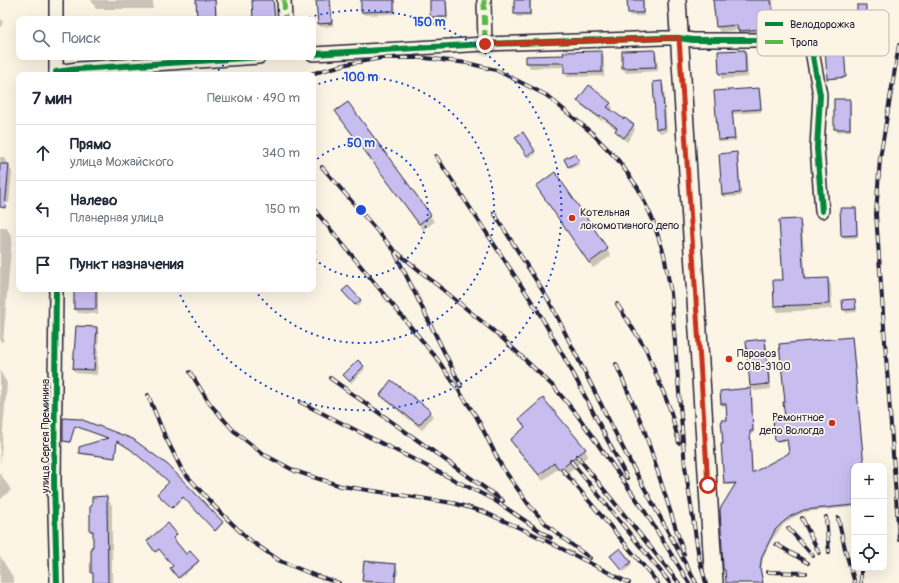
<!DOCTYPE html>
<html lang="ru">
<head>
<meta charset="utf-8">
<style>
	:root { --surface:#fff; --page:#f2f2f3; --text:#1f2937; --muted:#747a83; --line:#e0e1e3 }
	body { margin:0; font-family:Pangolin,sans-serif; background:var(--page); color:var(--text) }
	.controls { position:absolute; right:12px; bottom:12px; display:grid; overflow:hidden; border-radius:8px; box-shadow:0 4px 16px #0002 }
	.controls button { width:36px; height:36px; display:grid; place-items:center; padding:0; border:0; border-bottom:1px solid var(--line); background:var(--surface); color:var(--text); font:20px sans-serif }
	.stop { position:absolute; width:12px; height:12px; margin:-9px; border:3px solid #c8321e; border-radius:50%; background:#fff }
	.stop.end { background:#c8321e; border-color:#fff; box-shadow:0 1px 4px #0008 }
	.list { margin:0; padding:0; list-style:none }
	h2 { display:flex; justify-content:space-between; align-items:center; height:52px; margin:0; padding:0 16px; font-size:17px }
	h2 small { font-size:13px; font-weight:400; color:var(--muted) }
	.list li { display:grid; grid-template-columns:26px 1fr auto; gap:12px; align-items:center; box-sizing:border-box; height:56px; padding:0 16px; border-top:1px solid var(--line) }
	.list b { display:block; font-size:15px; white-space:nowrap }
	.list p { margin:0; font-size:13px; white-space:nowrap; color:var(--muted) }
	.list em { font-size:13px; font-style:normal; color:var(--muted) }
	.icon { flex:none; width:22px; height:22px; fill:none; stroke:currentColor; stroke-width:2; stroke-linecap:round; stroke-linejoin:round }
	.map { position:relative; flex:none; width:899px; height:583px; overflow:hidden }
	.search { position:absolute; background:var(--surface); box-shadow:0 4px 16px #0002; left:16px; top:16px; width:300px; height:44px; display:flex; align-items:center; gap:10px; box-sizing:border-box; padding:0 14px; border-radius:8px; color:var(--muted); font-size:15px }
	.panel { position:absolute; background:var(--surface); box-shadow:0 4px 16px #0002; left:16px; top:72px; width:300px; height:220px; border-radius:8px }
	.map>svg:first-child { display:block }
</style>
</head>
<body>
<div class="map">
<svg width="899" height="583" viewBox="0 0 899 583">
	<rect width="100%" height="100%" fill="#fcf5e5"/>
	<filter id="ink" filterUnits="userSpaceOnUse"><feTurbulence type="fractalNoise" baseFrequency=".025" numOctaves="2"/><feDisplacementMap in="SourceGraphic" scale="8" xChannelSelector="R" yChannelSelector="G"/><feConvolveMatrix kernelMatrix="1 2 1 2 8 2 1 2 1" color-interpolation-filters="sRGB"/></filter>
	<g filter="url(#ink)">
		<g fill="#0003">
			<path d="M91,0H153V9H96Z"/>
			<path d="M197,0H216L217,19H198Z"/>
			<path d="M253,0H274L275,19H254Z"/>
			<path d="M317,0H331L333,26L321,27L319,24Z"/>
			<path d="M362,0H395L396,14L364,15L362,12Z"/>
			<path d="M431,0H447L448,20H433L431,17Z"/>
			<path d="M515,0H531V17H517L515,14Z"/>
			<path d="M628,0H644V16H630L629,13Z"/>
			<path d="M714,0H773L777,37L742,36L738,30L720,32L717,27Z"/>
			<path d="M858,6H865L867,9L866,35H859L858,32Z"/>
			<path d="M0,17L3,22L2,25L0,27Z"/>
			<path d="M844,50L846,78L828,79V78Z"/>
			<path d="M654,51L657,56L658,71L626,73L623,68Z"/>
			<path d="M744,51L747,55L748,77L722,79L720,74Z"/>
			<path d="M601,52L604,56V76L567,77L565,73V67L530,68L527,63V57L565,56Z"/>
			<path d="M661,82L664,87L667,132L660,133L657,128Z"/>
			<path d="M758,89L760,92L762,112L733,114L736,141L721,142L719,140L716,92Z"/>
			<path d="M849,100L851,103V131L837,132L835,129Z"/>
			<path d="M578,101L610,103L613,108L611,111L633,126L635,130L627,142L619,136L616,131L617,130L603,119L602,121L581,105Z"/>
			<path d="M336,111L430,215L434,222L423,230Z"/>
			<path d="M523,134L536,154L529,158L517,138Z"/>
			<path d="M736,153L738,156L741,196L725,197L723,194Z"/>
			<path d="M575,154L580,164L571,169L565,159Z"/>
			<path d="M0,157H4L12,172L9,203H0Z"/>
			<path d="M555,174L611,256L593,268L541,192Z"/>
			<path d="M856,209L857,212L858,238H844L842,236Z"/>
			<path d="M799,220L802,226L806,280L828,279L831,285L832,309L778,312L775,306L784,281Z"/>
			<path d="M0,227H6L12,237L3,342L0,341Z"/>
			<path d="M313,245L317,251L313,255Z"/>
			<path d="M75,289H98V314L78,313L75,309Z"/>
			<path d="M345,294L360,300L362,303L357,307Z"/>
			<path d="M855,300L857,312L846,313L843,301Z"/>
			<path d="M97,328L99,333L97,375L76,373L74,369Z"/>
			<path d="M852,338L853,340L864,466H854V507L805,512L792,518L783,525L771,541L763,558L761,571L763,583H727L724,569L736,485H727L725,483L724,445L728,421L727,406H723L722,404L750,389L752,392L754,433H750L753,474L790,453L788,441L777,442L776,440L786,418V402Z"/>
			<path d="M764,340L767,345L771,389L754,391L751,386L747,341Z"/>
			<path d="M363,366L365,369L351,383L346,378Z"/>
			<path d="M0,371L7,383L0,466Z"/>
			<path d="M381,395L430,411L433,416L422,430L384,399Z"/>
			<path d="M64,419L133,439L223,524L216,531L184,498L173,509L159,495L170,483L162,475L131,450L117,441L115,458L80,454V448L109,439L75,426L70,443L65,442Z"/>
			<path d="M520,419L585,449L588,456L564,476L558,468L543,481L514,446L511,440L526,428Z"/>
			<path d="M0,473L11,490L0,500Z"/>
			<path d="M107,497L112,506V583H94V576L92,572L94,535L91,531Z"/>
			<path d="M168,525L177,536L173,539L186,555L190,552L198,563L180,579L171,568L174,566L160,549L157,552L148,541Z"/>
			<path d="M0,556L14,579V583H0Z"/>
			<path d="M613,559L630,563L632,565L624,572Z"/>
			<path d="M396,565L398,570V576L390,575L388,583H365L363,580Z"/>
		</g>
		<g fill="#c7bdef" stroke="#22223b">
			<path d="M196,0H215L216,19H197Z"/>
			<path d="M252,0H273L275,19H253Z"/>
			<path d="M316,0H330L332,23L318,24Z"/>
			<path d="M361,0H394V11L361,12Z"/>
			<path d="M430,0H446L447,17H430Z"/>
			<rect x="514" y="0" width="16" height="14"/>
			<path d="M627,0H643V13H628Z"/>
			<path d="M713,0H771L775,32H765V29L738,31L737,25L716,27Z"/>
			<path d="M857,5H866L865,33L857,32Z"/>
			<path d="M825,48H844L846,77L827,79Z"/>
			<path d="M655,50L656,67L622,68V51Z"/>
			<path d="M745,50L746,73L719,74L718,51Z"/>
			<path d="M602,51V72L564,73V63H526V56L564,55L563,52Z"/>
			<path d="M662,81L665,128L656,129L653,82Z"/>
			<path d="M589,85L611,103L607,107L624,119L625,118L634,125L624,138L615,131L617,128L600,115L599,117L577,101Z"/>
			<path d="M759,88L761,109L732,111L735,139L718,140L714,91Z"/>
			<rect x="834" y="99" width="16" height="30"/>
			<path d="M348,102L431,215L419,224L335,111Z"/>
			<path d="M523,132L535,151L527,156L515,137Z"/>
			<path d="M737,152L740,193L722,195L719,154Z"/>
			<path d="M575,153L579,161L568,167L564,159Z"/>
			<path d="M0,164H9L5,208L0,207Z"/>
			<path d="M555,172L608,249L589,263L536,186Z"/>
			<path d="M840,208H856L857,235L841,236Z"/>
			<path d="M800,219L804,279L828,278L829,304L774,306L773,280H783L779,220Z"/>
			<path d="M348,286L361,300L355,305L342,291Z"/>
			<rect x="74" y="289" width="22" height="20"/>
			<path d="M855,299L856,309L843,310L842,300Z"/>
			<path d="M76,326L97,327L94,370L73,369Z"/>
			<path d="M852,337L864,466H854V505L804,510L791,516L782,523L775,530L762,556L760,568L763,583H726L725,570L723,569L720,509L736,483L724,484L721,444H723L721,420H727L726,404H721L720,391L751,388L753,431H750L752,473L789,453L787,439L775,441L773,419L785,417L783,402H785L779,344Z"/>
			<path d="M765,339L769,384L750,386L746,341Z"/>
			<path d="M358,360L364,366L349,381L343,375Z"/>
			<path d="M391,380L431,411L419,425L380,395Z"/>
			<path d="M543,398L586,449L560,470L554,463L539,475L510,440L525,427L519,419Z"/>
			<path d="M63,418L80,419L133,439L168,465L223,522L215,531L183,497L172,508L157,494L169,482L160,474L130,449L117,441L115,458L79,453V447L108,438L75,426L70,442L63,441Z"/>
			<path d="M107,496L108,583H93V573H91V547H93V531H90V506H92V497Z"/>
			<path d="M168,523L177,534L173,538L186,554L190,551L199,561L178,578L170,568L173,566L159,549L155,552L147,541Z"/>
			<path d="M620,548L631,562L622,570L610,556Z"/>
			<path d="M364,561L396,564L395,583L362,581Z"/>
		</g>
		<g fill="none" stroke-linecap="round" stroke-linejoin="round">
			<g stroke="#22223b" stroke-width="16">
				<g id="minor">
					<path d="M284,0L285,19"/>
					<path d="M484,0L485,44"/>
					<path d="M56,19V0"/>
					<path d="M810,40L820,95L817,148L822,211"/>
					<path d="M313,54L485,44L663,38H679L693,40H853"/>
					<path d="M56,72L78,69L259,57"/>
					<path d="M56,75V57"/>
					<path d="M56,289L54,481L57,583"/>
				</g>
			</g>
			<g stroke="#22223b" stroke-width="20">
				<path id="major" d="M677,0L714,583"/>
			</g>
			<use href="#minor" stroke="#fcf5e5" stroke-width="13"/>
			<use href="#major" stroke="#fcf5e5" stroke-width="17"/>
			<g stroke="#22223b" stroke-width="4">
				<g id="rail">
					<path d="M899,45L880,158L876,214L899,539"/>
					<path d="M307,75L347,64L382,58H425L467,63L496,70L546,95L592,133L618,160L638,188L652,218L664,254L671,293L685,466L699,558L706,583"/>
					<path d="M436,156L538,311L574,375L627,478"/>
					<path d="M322,167L393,249L501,337L554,387L578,416L644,510L689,583"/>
					<path d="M313,208L438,360L476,416L502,467L529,505L547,525L568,542L590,558"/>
					<path d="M494,213L549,301L628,458L696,583"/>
					<path d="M395,253L461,386"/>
					<path d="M617,304L646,349L670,409L679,443"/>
					<path d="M616,364L644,429L684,554"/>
					<path d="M190,372L210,404L234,431L263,454L295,471L341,486L453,503L484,512L531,533L629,583"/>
					<path d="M330,378L503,501"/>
					<path d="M148,395L164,434L182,470L215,507L248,539L280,561L314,575L339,583"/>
					<path d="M300,402L494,500L551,538"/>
					<path d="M577,456L679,583"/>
					<path d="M571,461L670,583"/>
					<path d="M562,469L658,583"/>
					<path d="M826,517L829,552"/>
					<path d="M802,518L819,553"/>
					<path d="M838,518L846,553L855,583"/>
					<path d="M788,528L813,556"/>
					<path d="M776,544L808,563"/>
					<path d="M768,572L806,573"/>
					<path d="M861,583V568"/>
				</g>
			</g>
			<use href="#rail" stroke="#fcf5e5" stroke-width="2.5" stroke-dasharray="8" stroke-linecap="butt"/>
			<g stroke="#58b947" stroke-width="5" stroke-dasharray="10 5" stroke-linecap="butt">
				<path d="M284,0L285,19"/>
				<path d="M484,0L485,44"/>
			</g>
			<g stroke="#fcf5e5" stroke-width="8">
				<g id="cycleway">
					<path d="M810,40L820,95L817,148L822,211"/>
					<path d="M313,54L485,44L663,38H679L693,40H853"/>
					<path d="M56,72L78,69L259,57"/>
					<path d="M56,289L54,481L57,583"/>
				</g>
			</g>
			<use href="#cycleway" stroke="#00873e" stroke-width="6"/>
		</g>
	</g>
	<g fill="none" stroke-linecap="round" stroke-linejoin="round" filter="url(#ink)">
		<path stroke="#c8321e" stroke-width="5" d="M485,44L679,38L708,485"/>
	</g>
	<g fill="none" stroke="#1d4ed8" stroke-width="2" stroke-dasharray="2 4">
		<path d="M313 163A67 67 0 1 1 313 257"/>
		<path d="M313 86A133 133 0 1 1 254 289"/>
		<path d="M214 75A200 200 0 0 1 231 58M303 19A200 200 0 1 1 178 290"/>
	</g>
	<g fill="#c8321e" stroke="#fcf5e5" stroke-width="1.5">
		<circle cx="572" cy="218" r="4"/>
		<circle cx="729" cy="359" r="4"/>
		<circle cx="832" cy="423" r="4"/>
	</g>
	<g text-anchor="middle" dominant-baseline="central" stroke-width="3.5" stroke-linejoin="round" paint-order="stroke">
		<g font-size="11" fill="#22223b" stroke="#fcf5e5" text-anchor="start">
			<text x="580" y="212">Котельная<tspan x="580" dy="13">локомотивного депо</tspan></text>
			<text x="737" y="353">Паровоз<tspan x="737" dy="13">СО18-3100</tspan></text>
			<text x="824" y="417" text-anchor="end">Ремонтное<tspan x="824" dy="13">депо Вологда</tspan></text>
		</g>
		<g font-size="11" fill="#22223b" stroke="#fcf5e5">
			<text transform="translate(45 436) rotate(-90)">улица Сергея Преминина</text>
		</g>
	</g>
	<rect x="757" y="10" width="132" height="46" rx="6" fill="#fcf5e5" stroke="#bbb6b2" stroke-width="1"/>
	<rect x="765" y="22" width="18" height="4" fill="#00873e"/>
	<rect x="765" y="40" width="18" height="4" fill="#58b947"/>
	<g font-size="11" fill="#22223b">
		<text x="790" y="28">Велодорожка</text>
		<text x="790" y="46">Тропа</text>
	</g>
	<circle cx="361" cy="210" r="6" fill="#1d4ed8" stroke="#fcf5e5" stroke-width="2"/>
	<g font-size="12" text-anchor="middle" font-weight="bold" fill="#1d4ed8" stroke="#fcf5e5" stroke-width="3.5" stroke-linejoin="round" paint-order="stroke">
		<text x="429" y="26">150 m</text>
		<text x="361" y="81">100 m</text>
		<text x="361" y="147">50 m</text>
	</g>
</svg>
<div class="controls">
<button>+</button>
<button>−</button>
<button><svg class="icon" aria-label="locate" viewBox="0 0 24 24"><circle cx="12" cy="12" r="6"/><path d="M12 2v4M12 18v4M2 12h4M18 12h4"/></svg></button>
</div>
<div class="stop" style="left:708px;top:485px"></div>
<div class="stop end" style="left:485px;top:44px"></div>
<div class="search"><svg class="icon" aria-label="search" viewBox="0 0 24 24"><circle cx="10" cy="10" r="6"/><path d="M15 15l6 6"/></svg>Поиск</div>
<section class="panel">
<h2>7 мин<small>Пешком · 490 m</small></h2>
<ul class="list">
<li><svg class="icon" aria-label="ahead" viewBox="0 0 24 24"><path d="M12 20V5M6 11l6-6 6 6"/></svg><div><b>Прямо</b><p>улица Можайского</p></div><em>340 m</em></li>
<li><svg class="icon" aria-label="left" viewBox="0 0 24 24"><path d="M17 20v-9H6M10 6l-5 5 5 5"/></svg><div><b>Налево</b><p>Планерная улица</p></div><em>150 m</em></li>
<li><svg class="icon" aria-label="arrive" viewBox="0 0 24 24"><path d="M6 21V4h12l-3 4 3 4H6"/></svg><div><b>Пункт назначения</b></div></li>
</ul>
</section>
</div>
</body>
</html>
